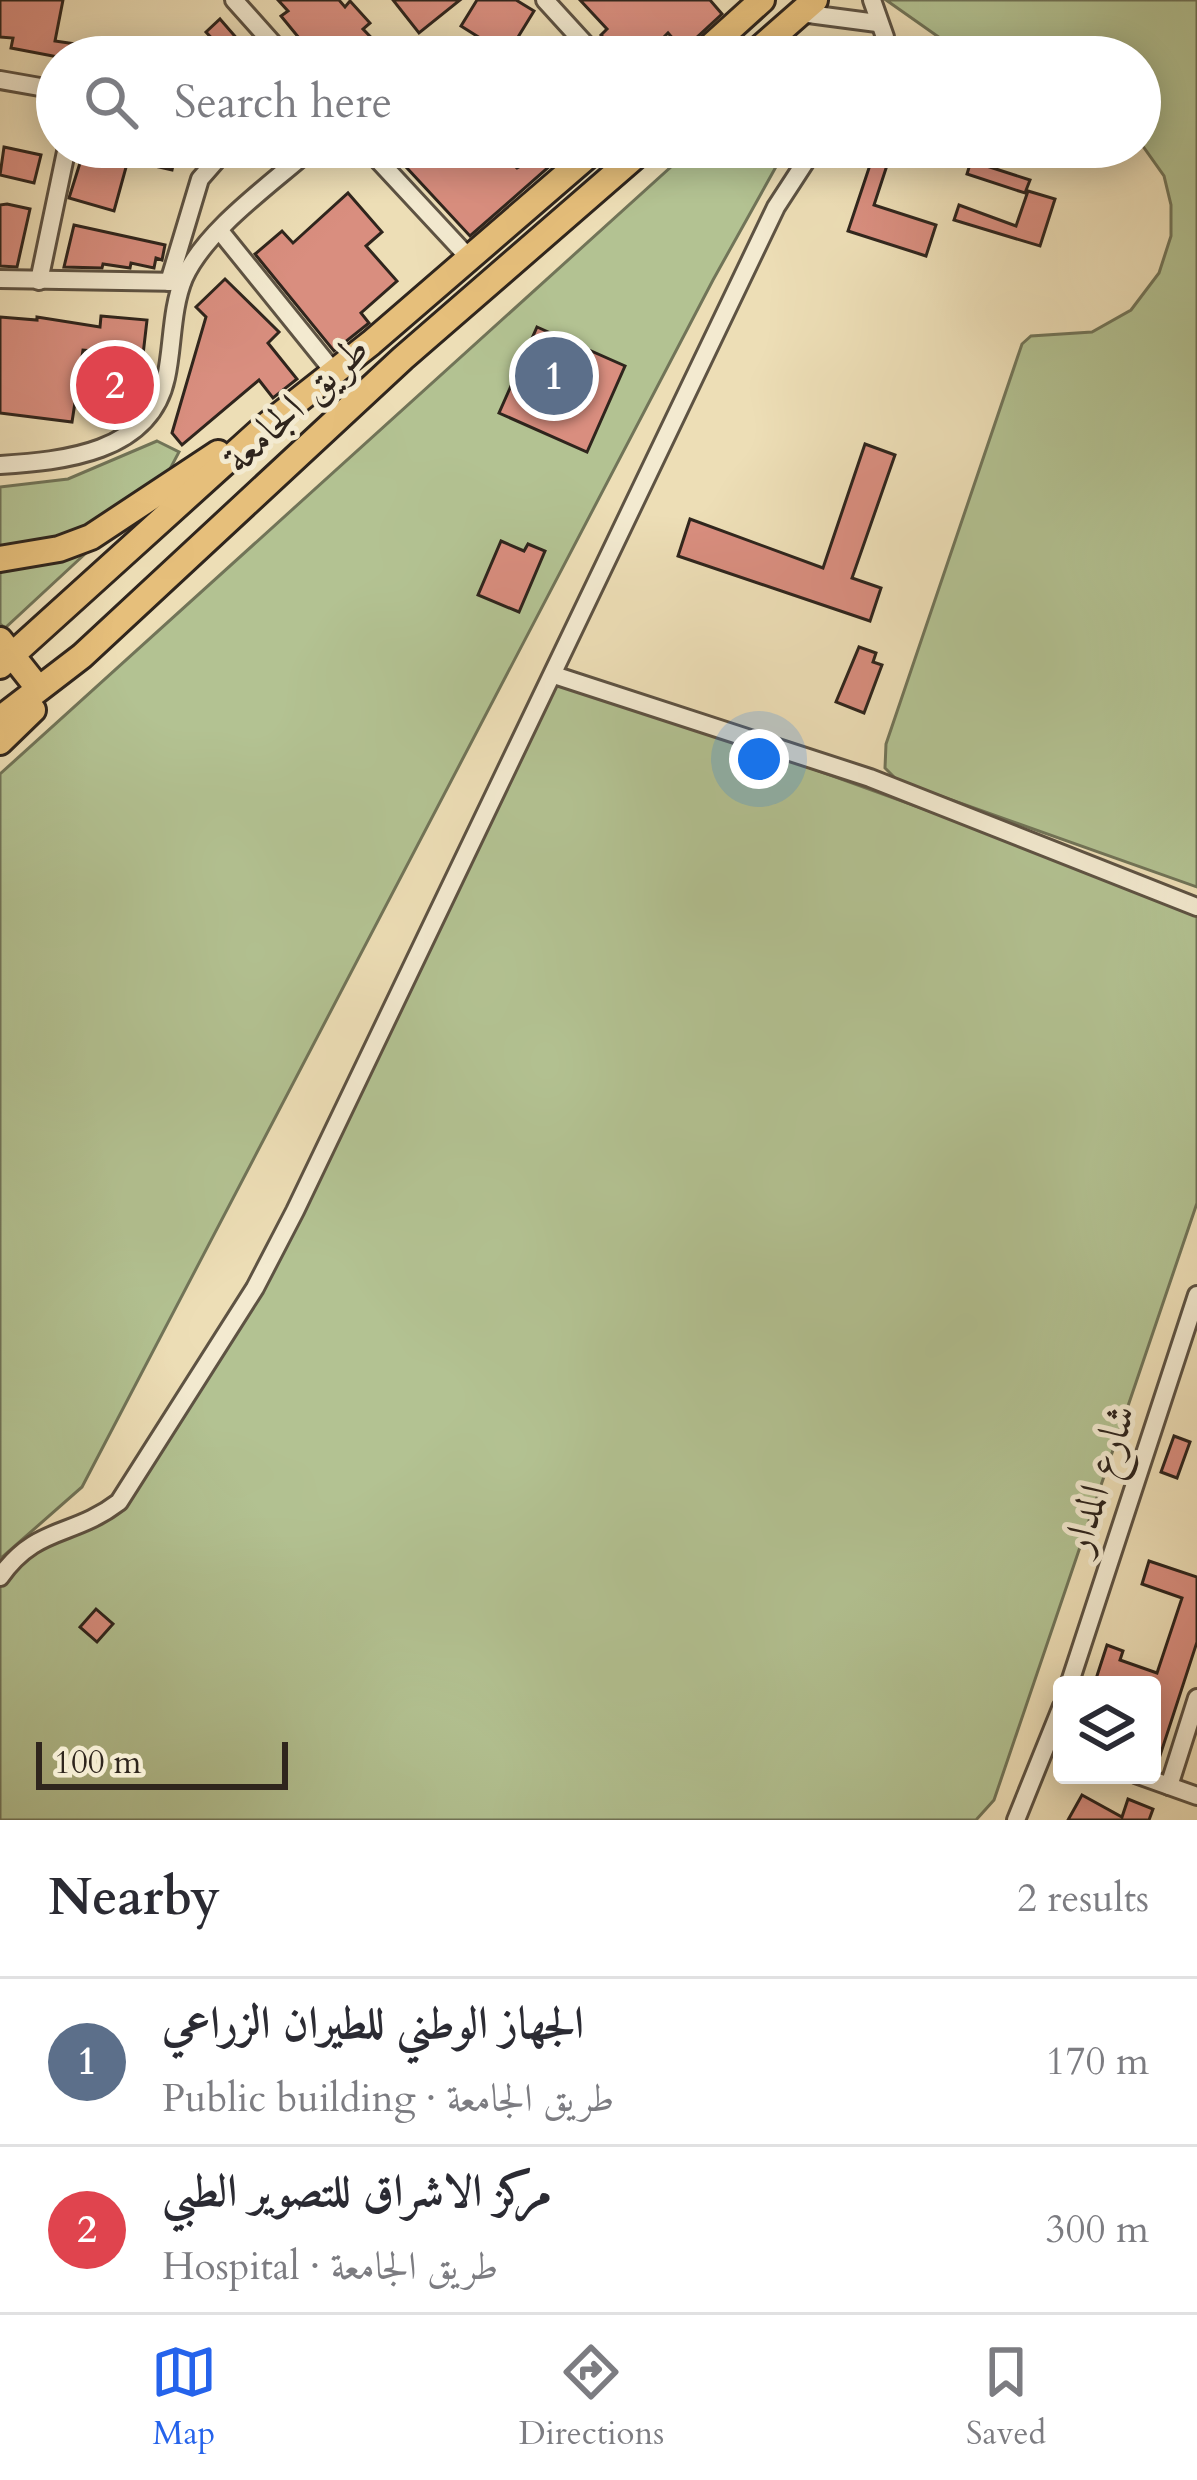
<!DOCTYPE html>
<html lang="en">
<head>
<meta charset="utf-8">
<style>
	:root { --surface:#fff; --page:#f7f7f7; --text:#2b2b33; --muted:#7c7c81; --line:#e1e1e2; --accent:#2563eb }
	body { margin:0; font-family:Cardo,Amiri,serif; background:var(--page); color:var(--text) }
	.controls { position:absolute; right:36px; bottom:36px; display:grid; overflow:hidden; border-radius:12px; box-shadow:0 6px 30px #0003 }
	.controls button { width:108px; height:108px; display:grid; place-items:center; padding:0; border:0; border-bottom:3px solid var(--line); background:var(--surface); color:var(--text); font:60px sans-serif }
	.scale { position:absolute; left:36px; bottom:30px; width:252px; box-sizing:border-box; padding-left:12px; border:6px solid #2f251d; border-top:0; font-size:33px; line-height:42px; white-space:nowrap; color:#2f251d; -webkit-text-stroke:9px #f3ead0; paint-order:stroke }
	.you { position:absolute; left:759px; top:759px; width:42px; height:42px; margin:-30px; border:9px solid #fff; border-radius:50%; background:#1a73e8; box-shadow:0 0 0 18px #1a73e833 }
	.badge { display:grid; place-items:center; width:78px; height:78px; border-radius:50%; background:var(--accent); color:#fff; font-size:39px; font-weight:700 }
	.pin { position:absolute; translate:-50% -50%; border:6px solid #fff; box-shadow:0 3px 12px #0006 }
	.list { margin:0; padding:0; list-style:none }
	h2 { display:flex; justify-content:space-between; align-items:center; height:156px; margin:0; padding:0 48px; font-size:51px }
	h2 small { font-size:39px; font-weight:400; color:var(--muted) }
	.list li { display:grid; grid-template-columns:78px 1fr auto; gap:36px; align-items:center; box-sizing:border-box; height:168px; padding:0 48px; border-top:3px solid var(--line) }
	.list b { display:block; font-size:45px; white-space:nowrap }
	.list p { margin:0; font-size:39px; white-space:nowrap; color:var(--muted) }
	.list em { font-size:39px; font-style:normal; color:var(--muted) }
	.icon { flex:none; width:66px; height:66px; fill:none; stroke:currentColor; stroke-width:2; stroke-linecap:round; stroke-linejoin:round }
	.map { position:relative; flex:none; width:1197px; height:1820px; overflow:hidden }
	.search { position:absolute; background:var(--surface); box-shadow:0 6px 30px #0003; left:36px; right:36px; top:36px; height:132px; display:flex; align-items:center; gap:30px; box-sizing:border-box; padding:0 42px; border-radius:66px; color:var(--muted); font-size:45px }
	.sheet { height:492px; background:var(--surface) }
	nav { display:flex; justify-content:space-around; align-items:center; box-sizing:border-box; height:168px; border-top:3px solid var(--line); background:var(--surface); font-size:33px; color:var(--muted) }
	nav a { display:grid; justify-items:center; gap:6px }
	nav .on { color:var(--accent) }
	.map>svg:first-child { display:block }
</style>
</head>
<body>
<div class="map">
<svg width="1197" height="1820" viewBox="0 0 1197 1820">
	<rect width="100%" height="100%" fill="#eddeb6"/>
	<filter id="stains"><feTurbulence type="fractalNoise" baseFrequency=".00167" numOctaves="4"/><feColorMatrix values="0 0 0 0 .2 0 0 0 0 .09 0 0 0 0 .02 0 0 0 .5 -.17"/></filter>
	<radialGradient id="worn" r=".72"><stop offset=".6" stop-color="#630" stop-opacity="0"/><stop offset="1" stop-color="#630" stop-opacity=".3"/></radialGradient>
	<g fill="#b3c292" stroke="#717458" stroke-width="3">
		<path d="M886,0H1197V887L898,781L885,768L886,744L1022,344L1031,336L1092,332L1131,310L1159,273L1171,236V205L1164,176L1140,142V57H967Z"/>
		<path d="M693,147H787L713,280L82,1487L0,1559V774Z"/>
		<path d="M157,441L179,452L160,488L65,543L0,550V487L68,479Z"/>
		<path d="M86,553L5,628L0,624V570Z"/>
		<path d="M554,675L1197,908V1203L994,1800L976,1820H0V1577L18,1552L119,1502L255,1288Z"/>
	</g>
	<g fill="#d98e7f" stroke="#2f251d" stroke-width="3">
		<path d="M0,0H63L55,41L110,49L109,57H58L11,48L13,38L0,37Z"/>
		<path d="M278,0H339L345,7L350,1L370,23L363,29L390,57H305L298,49L304,44L281,16L288,11Z"/>
		<path d="M393,0H460L419,33Z"/>
		<path d="M477,0H516L534,11L507,55L461,26Z"/>
		<path d="M580,0H710L722,14L683,50L668,33L644,57H630L620,46L615,50L601,35L607,29Z"/>
		<path d="M220,19L253,57H200L216,43L206,32Z"/>
		<path d="M113,40L178,49V57H111Z"/>
		<path d="M4,147L41,155L34,183L0,175Z"/>
		<path d="M85,147H177L172,170L128,160L114,211L69,198Z"/>
		<path d="M401,147L508,160L517,168L530,161L551,165L470,236L394,154Z"/>
		<path d="M876,147H893L874,205L936,225L926,256L848,231Z"/>
		<path d="M971,161L1030,180L1025,193L967,174Z"/>
		<path d="M1028,191L1055,199L1040,246L954,220L959,205L1016,226Z"/>
		<path d="M348,193L382,232L366,246L397,281L361,313L369,323L334,351L255,254L282,231L293,243Z"/>
		<path d="M7,204L30,209L17,267L0,266V205Z"/>
		<path d="M74,225L165,245L162,260L156,258L154,268L131,263L130,268L103,264L102,268L64,267Z"/>
		<path d="M225,279L279,332L268,343L297,379L273,398L259,380L182,445L172,433L206,317L196,307Z"/>
		<path d="M101,316L147,320L143,355L83,350L72,422L0,413V317L37,320V317L100,327Z"/>
		<path d="M537,327L625,366L587,452L499,413Z"/>
		<path d="M865,444L895,455L852,578L881,588L870,621L678,556L690,519L823,568Z"/>
		<path d="M501,541L524,551L528,544L545,551L519,612L478,595Z"/>
		<path d="M859,647L876,653L873,662L882,665L864,713L836,702Z"/>
		<path d="M1174,1436L1190,1442L1177,1478L1161,1472Z"/>
		<path d="M1149,1561L1197,1577V1642L1156,1768L1152,1766V1685H1094L1107,1645L1123,1651L1120,1660L1157,1673L1182,1598L1142,1584Z"/>
		<path d="M96,1609L113,1624L97,1642L80,1627Z"/>
		<path d="M1082,1795L1122,1817L1128,1799L1153,1809L1149,1820H1068Z"/>
	</g>
	<g fill="none" stroke-linecap="round" stroke-linejoin="round">
		<g stroke="#5e5343" stroke-width="22">
			<g id="minor">
				<path d="M234,0L285,57"/>
				<path d="M545,0L597,57"/>
				<path d="M872,0L885,37L880,57"/>
				<path d="M801,13L877,23"/>
				<path d="M0,80L57,90"/>
				<path d="M366,147L470,259"/>
				<path d="M220,231L334,372"/>
				<path d="M0,279L182,282"/>
				<path d="M39,281L67,147"/>
				<path d="M169,282L200,179L228,147"/>
				<path d="M0,465C63,461 150,453 166,378C173,347 171,309 184,278C206,229 273,183 313,147"/>
				<path d="M554,675L870,778L1197,907"/>
				<path d="M0,1577C37,1525 72,1538 119,1502L255,1288L295,1211L776,207L815,147"/>
				<path d="M1069,1685L1197,1295"/>
				<path d="M1138,1775L1197,1796"/>
				<path d="M1169,1786L1197,1698"/>
				<path d="M1016,1820L1062,1706"/>
			</g>
		</g>
		<g stroke="#2f251d" stroke-width="30">
			<g id="highway">
				<path d="M699,57L762,0"/>
				<path d="M750,57L815,0"/>
				<path d="M0,559L59,549L91,537L218,453"/>
				<path d="M0,640L38,688"/>
				<path d="M0,666L262,429L371,343L598,147"/>
				<path d="M0,719L82,656L403,358L646,147"/>
				<path d="M0,742L33,710"/>
			</g>
		</g>
		<use href="#minor" stroke="#f3ead0" stroke-width="16"/>
		<use href="#highway" stroke="#e6bf7b" stroke-width="24"/>
	</g>
	<g text-anchor="middle" dominant-baseline="central" stroke-width="10" stroke-linejoin="round" paint-order="stroke">
		<g font-size="42" fill="#2f251d" stroke="#f3ead0">
			<text transform="translate(296 404) rotate(-43)">طريق الجامعة</text>
			<text transform="translate(1099 1479) rotate(-72)">شارع المدار</text>
		</g>
	</g>
	<rect width="100%" height="100%" filter="url(#stains)"/>
	<rect width="100%" height="100%" fill="url(#worn)"/>
</svg>
<div class="controls">
<button><svg class="icon" aria-label="layers" viewBox="0 0 24 24"><path d="M12 4l9 5-9 5-9-5zM3 14l9 5 9-5"/></svg></button>
</div>
<div class="scale">100 m</div>
<div class="you"></div>
<div class="pin badge" style="left:554px;top:376px;background:#5c6f8a">1</div>
<div class="pin badge" style="left:115px;top:385px;background:#e0444e">2</div>
<div class="search"><svg class="icon" aria-label="search" viewBox="0 0 24 24"><circle cx="10" cy="10" r="6"/><path d="M15 15l6 6"/></svg>Search here</div>
</div>
<section class="sheet">
<h2>Nearby<small>2 results</small></h2>
<ul class="list">
<li><span class="badge" style="background:#5c6f8a">1</span><div><b>الجهاز الوطني للطيران الزراعي</b><p>Public building · طريق الجامعة</p></div><em>170 m</em></li>
<li><span class="badge" style="background:#e0444e">2</span><div><b>مركز الاشراق للتصوير الطبي</b><p>Hospital · طريق الجامعة</p></div><em>300 m</em></li>
</ul>
</section>
<nav>
<a class="on"><svg class="icon" aria-label="map" viewBox="0 0 24 24"><path d="M3 6l6-2 6 2 6-2v14l-6 2-6-2-6 2zM9 4v14M15 6v14"/></svg>Map</a>
<a><svg class="icon" aria-label="directions" viewBox="0 0 24 24"><path d="M12 3l9 9-9 9-9-9zM9 14v-3h6M13 9l2 2-2 2"/></svg>Directions</a>
<a><svg class="icon" aria-label="saved" viewBox="0 0 24 24"><path d="M7 4h10v16l-5-4-5 4z"/></svg>Saved</a>
</nav>
</body>
</html>
